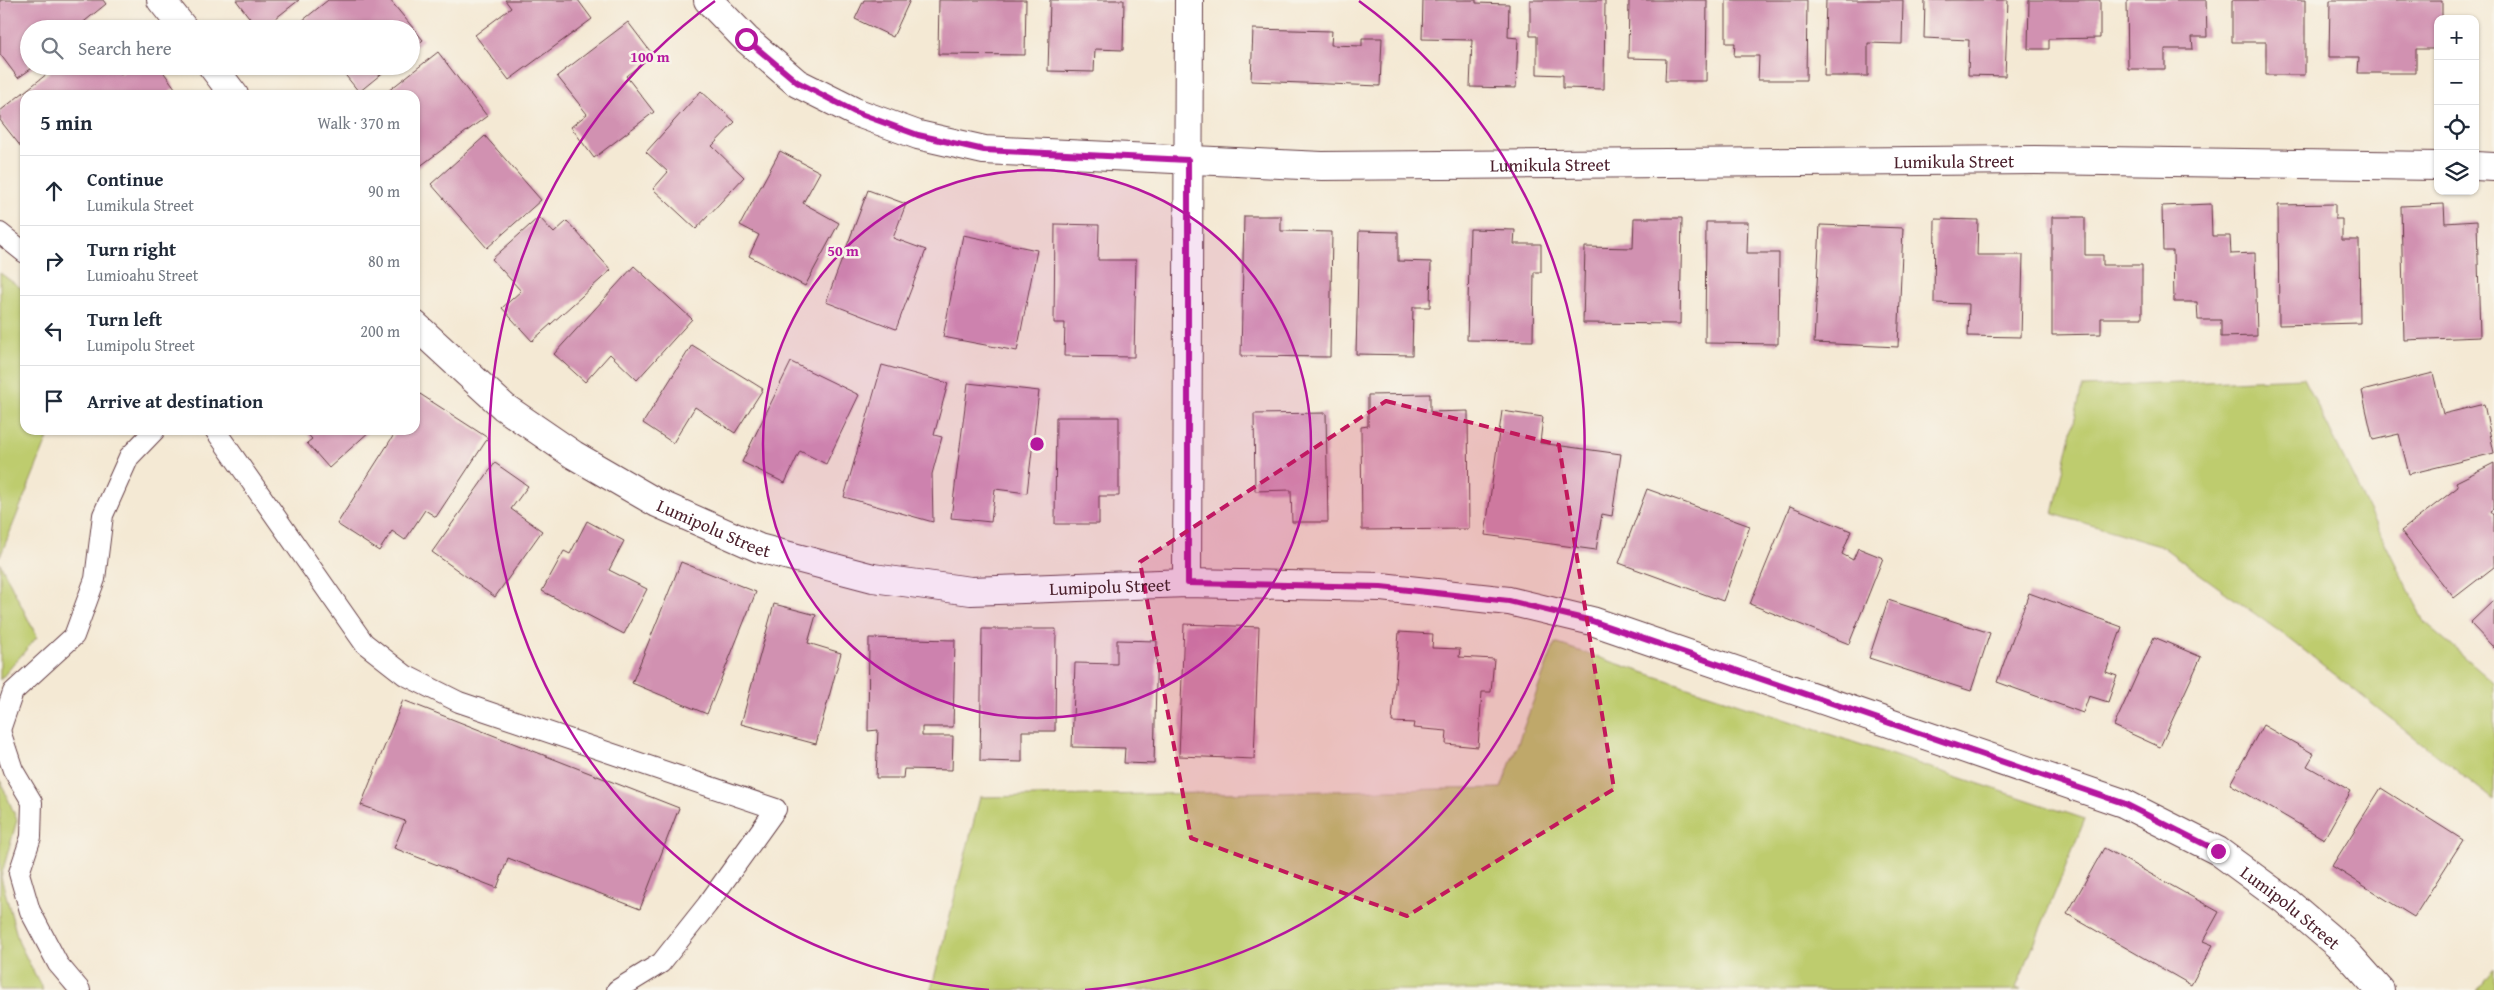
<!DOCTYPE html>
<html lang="en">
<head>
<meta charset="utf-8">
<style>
	:root { --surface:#fff; --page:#f2f2f3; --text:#1f2937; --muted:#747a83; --line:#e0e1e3 }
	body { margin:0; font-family:"Gentium Book Plus",serif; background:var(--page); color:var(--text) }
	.controls { position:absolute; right:15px; top:15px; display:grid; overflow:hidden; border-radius:10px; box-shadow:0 1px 4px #0004 }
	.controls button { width:45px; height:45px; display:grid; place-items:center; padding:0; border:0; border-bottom:1px solid var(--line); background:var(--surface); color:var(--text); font:25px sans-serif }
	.stop { position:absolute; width:15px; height:15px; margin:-11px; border:4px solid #b5179e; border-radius:50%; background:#fff }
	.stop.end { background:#b5179e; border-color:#fff; box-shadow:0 1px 5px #0008 }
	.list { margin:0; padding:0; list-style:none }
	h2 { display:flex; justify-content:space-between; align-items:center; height:65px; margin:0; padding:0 20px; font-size:21px }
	h2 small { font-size:16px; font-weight:400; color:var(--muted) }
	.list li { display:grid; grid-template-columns:32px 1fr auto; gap:15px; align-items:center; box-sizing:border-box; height:70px; padding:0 20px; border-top:1px solid var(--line) }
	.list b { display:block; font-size:19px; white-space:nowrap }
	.list p { margin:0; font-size:16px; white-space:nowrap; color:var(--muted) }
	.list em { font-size:16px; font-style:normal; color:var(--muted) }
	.icon { flex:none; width:28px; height:28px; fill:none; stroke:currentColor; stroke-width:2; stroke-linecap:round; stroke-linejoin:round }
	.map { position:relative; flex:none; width:2494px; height:990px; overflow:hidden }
	.search { position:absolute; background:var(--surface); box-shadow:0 1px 4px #0004; left:20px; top:20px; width:400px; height:55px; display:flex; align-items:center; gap:12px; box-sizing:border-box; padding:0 18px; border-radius:28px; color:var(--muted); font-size:19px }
	.panel { position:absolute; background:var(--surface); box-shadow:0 1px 4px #0004; left:20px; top:90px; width:400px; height:345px; border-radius:15px }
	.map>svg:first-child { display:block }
</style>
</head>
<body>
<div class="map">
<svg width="2494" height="990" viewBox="0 0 2494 990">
	<rect width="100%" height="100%" fill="#f7f3e8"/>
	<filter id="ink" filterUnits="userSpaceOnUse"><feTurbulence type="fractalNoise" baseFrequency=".02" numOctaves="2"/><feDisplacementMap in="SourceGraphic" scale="10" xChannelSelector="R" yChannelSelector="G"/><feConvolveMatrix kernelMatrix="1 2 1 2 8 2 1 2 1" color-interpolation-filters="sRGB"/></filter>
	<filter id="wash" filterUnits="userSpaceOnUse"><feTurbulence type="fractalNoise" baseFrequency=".0096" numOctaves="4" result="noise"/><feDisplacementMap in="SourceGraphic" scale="20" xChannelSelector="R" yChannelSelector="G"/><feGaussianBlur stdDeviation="1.12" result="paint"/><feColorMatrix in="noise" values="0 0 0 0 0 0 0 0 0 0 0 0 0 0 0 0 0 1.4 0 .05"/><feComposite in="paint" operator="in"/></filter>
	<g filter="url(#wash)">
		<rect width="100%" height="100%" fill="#f4e9d4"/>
		<g fill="#becc6e" stroke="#84764c">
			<path d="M0,273L25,291V430H51L0,557Z"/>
			<path d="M2304,378L2424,622L2494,682V800L2291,640L2160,545L2053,514L2082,387Z"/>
			<path d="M0,563L37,637L0,680Z"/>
			<path d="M1555,643L2085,819L2016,988L2021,990H931L980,797L1501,788Z"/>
			<path d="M0,780L17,820L1,877L19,943L43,990H0Z"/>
			<path d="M2494,967V990H2476Z"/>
		</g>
		<g id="blocks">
			<g fill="#d191b1">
				<path d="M0,0H103L106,4L75,29H29V66H35L18,78L0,54Z"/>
				<path d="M236,0H299L262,29H258Z"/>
				<path d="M328,0H390L423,40L411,50V29H308L302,21Z"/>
				<path d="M505,0H578L592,19L509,80L475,35L511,8Z"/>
				<path d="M864,0H910L893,37L855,19Z"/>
				<path d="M939,0H1026L1025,55L938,54Z"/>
				<path d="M1050,0H1124L1123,50L1095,49L1094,72L1048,71Z"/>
				<path d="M1423,0H1476V3L1509,4L1508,37L1518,38L1516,88L1470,87L1472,40L1422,39Z"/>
				<path d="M1530,0H1605L1604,89L1563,88V75L1537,74V36H1530Z"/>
				<path d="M1629,0H1707L1706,81H1665L1666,59L1628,58Z"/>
				<path d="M1726,0H1807L1806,80H1758L1759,56H1734L1735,43H1726Z"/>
				<path d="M1826,0H1903L1902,44L1868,43V76H1824Z"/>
				<path d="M1925,0H2008L2005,76L1968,75L1969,40L1924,38Z"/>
				<path d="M2029,0H2100V38L2049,39V49H2028Z"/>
				<path d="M2127,0H2206L2207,37H2192L2193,49H2165V69H2128Z"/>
				<path d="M2232,0H2305V75H2266V42H2232Z"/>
				<path d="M2330,0H2442V19H2438V49H2416V73H2358L2359,57H2329Z"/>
				<path d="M628,22L653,55L626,76L654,112L594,158L571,127L587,114L557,76Z"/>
				<path d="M1253,29L1332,31L1331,45L1362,46V38H1382L1380,86L1251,81Z"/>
				<path d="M438,52L487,116L415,170V95H383Z"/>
				<path d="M57,66H115L121,74L130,66H159L175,88L166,95H25V152L0,120V111Z"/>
				<path d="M338,66H391L359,92Z"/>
				<path d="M701,91L735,122L712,146L744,177L696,229L653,189L668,172L646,152Z"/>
				<path d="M485,136L541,200L487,248L431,184Z"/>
				<path d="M780,151L820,172L803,203L839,223L805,286L749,256L759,235L740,225Z"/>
				<path d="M868,190L906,204L893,238L926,250L896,329L826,302Z"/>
				<path d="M2211,204L2212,236H2230L2231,254L2255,253L2257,336L2221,337V320H2198L2197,302H2174L2173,251H2163L2162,206Z"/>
				<path d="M2335,204V219H2342V240H2359L2360,323L2279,325L2278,205Z"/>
				<path d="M2444,204L2445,223L2477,221L2480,337L2404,340L2401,206Z"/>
				<path d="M1244,216H1281V231L1332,232L1330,357L1241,356Z"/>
				<path d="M539,217L554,233L567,221L611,270L532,341L502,308L521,291L492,259Z"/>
				<path d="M2052,217H2085V255H2103V265H2142V318H2101V334L2052,335Z"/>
				<path d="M1634,218H1682L1680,324L1583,323L1585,247L1633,248Z"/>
				<path d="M1935,219L1978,220L1977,255H2023L2021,337L1968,336L1969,304L1934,303Z"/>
				<path d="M1706,222H1748L1747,253H1779L1778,344L1705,343Z"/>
				<path d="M1055,224L1099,225L1098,260H1136L1134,357L1064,356L1065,323H1054Z"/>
				<path d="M1820,225L1903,228L1898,347L1814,343Z"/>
				<path d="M1470,229L1515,230L1514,244H1541V272H1534L1533,341L1467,340Z"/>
				<path d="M1359,231L1398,232V261L1431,262L1430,307H1413L1412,355L1356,354Z"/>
				<path d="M963,235L1037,250L1017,351L943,337Z"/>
				<path d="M634,266L692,319L637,380L610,354L585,382L554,354Z"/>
				<path d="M692,345L763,389L735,433L695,407L673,443L643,423Z"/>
				<path d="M791,362L859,395L826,464L800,451L785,483L742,462Z"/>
				<path d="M882,365L948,383L934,435L942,437L932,474L933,522L844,497Z"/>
				<path d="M2433,373L2443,414L2484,404L2494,453L2409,474L2399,434L2373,440L2362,391Z"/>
				<path d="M968,383L1039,391L1027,493L995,489L991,522L951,518Z"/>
				<path d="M420,394L488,438L436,517L425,510L405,540L392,531L379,551L337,524L397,430H415V402Z"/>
				<path d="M1430,394V412L1468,411L1469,529L1362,530L1361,427L1368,426V395Z"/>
				<path d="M1502,411L1543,417L1540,443L1621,454L1612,516L1602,514L1596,550L1485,535Z"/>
				<path d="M1326,413L1328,522H1292L1291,490L1255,491L1254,414Z"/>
				<path d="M1056,417H1119V496H1099V524H1055Z"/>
				<path d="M304,430H371L329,468L307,443L312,439Z"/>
				<path d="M495,463L528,486L511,509L542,531L495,597L432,552Z"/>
				<path d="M2494,463V509L2491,511L2494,515V567L2454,598L2401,531L2458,487L2456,482Z"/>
				<path d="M1647,489L1750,526L1723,601L1619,563Z"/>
				<path d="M1790,506L1851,531L1842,554L1853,560L1858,548L1883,558L1849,644L1750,604Z"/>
				<path d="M587,521L624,541L609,570L647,589L624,634L542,591L564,551L570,554Z"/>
				<path d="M681,562L756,592L707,714L632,683Z"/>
				<path d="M2029,593L2122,627L2106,672L2117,676L2108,702L2089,696L2083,713L1997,682Z"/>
				<path d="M1888,600L1990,633L1971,691L1869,658Z"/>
				<path d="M2494,600V648L2470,623Z"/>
				<path d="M774,604L816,615L808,643L841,653L816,744L741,724Z"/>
				<path d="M1184,624L1259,627L1254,759L1179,756Z"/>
				<path d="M982,629H1056L1055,731H1022V762L980,761Z"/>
				<path d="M1399,632L1433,634L1432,648L1460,649L1459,657L1494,659L1491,692H1482L1478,747L1446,744L1447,731L1413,728L1414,723L1392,722Z"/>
				<path d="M2154,637L2201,657L2160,747L2114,726Z"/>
				<path d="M869,638L955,640L953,727H922V736H953L952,770L904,769L903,778H876L878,730L868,731Z"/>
				<path d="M1117,640L1157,641L1154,764L1124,763L1125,748L1072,747L1075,663L1117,664Z"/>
				<path d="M403,700L679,808L640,909L508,858L497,888L394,848L405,821L361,805Z"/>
				<path d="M2263,725L2314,754L2307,766L2351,791L2324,839L2230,784Z"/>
				<path d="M2381,788L2463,840L2414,917L2332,866Z"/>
				<path d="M2104,848L2219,912L2203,941L2213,945L2191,985L2067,914Z"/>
			</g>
		</g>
	</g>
	<g filter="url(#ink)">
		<use href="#blocks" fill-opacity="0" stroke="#643d44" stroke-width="1"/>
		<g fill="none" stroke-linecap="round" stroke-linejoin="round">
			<g stroke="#643d44" stroke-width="22">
				<g id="lane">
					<path d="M0,233L25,253"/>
					<path d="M215,430L364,643L405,675L459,702L776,809L707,905L661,963L617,990"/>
					<path d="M0,730L13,692L74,636L95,579L103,515L129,457L155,430"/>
					<path d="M0,731L13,770L32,802L31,837L19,873L30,911L58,964L80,990"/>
				</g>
			</g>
			<g stroke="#643d44" stroke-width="30">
				<g id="street">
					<path d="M161,0L184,29"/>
					<path id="s1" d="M708,0L746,39L797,83L855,112L918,135L984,150L1322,166L2035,160L2438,166"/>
					<path d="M212,66L234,95"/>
					<path d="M2475,166L2494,167"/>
					<path id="s2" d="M415,325L504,407L574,455L657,503L759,548L873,578L971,591L1187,583L1381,587L1509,601L1592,621L2123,803L2218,851L2286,901L2347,953L2380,990"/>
					<path d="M1187,583L1189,0"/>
				</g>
			</g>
			<use href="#lane" stroke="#fff" stroke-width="20"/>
			<use href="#street" stroke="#fff" stroke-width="28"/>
		</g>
	</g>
	<g fill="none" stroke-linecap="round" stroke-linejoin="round" filter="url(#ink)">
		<path stroke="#b5179e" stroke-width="6" d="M746,39L797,82L855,112L918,135L984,150L1188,160V583L1381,587L1509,601L1592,621L2123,803L2218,851"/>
	</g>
	<path fill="#c2185b" fill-opacity="0.2" stroke="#c2185b" stroke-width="4" stroke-dasharray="10 6" stroke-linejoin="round" d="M1386,401L1559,445L1614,789L1407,916L1191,838L1140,562Z"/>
	<circle cx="1037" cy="444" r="274" fill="#b5179e" fill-opacity=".12"/>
	<g fill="none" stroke="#b5179e" stroke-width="2.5">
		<circle cx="1037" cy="444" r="274"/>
		<path d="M989 990A548 548 0 0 1 715 1M1359 1A548 548 0 0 1 1085 990"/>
	</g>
	<g text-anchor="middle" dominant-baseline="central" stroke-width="5" stroke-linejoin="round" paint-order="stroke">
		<g font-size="18" fill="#4a1f2b" stroke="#f7f3e8">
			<text stroke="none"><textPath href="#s1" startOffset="1292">Lumikula Street</textPath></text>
			<text stroke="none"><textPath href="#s1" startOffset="888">Lumikula Street</textPath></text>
			<text stroke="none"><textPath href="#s2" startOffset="364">Lumipolu Street</textPath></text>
			<text stroke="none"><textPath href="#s2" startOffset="769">Lumipolu Street</textPath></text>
			<text stroke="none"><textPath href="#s2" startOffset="2014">Lumipolu Street</textPath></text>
		</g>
	</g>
	<circle cx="1037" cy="444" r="8" fill="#b5179e" stroke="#f7f3e8" stroke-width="2.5"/>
	<g font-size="15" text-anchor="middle" font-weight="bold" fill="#b5179e" stroke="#f7f3e8" stroke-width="5" stroke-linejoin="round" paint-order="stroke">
		<text x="650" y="62">100 m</text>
		<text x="843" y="256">50 m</text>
	</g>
</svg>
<div class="controls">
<button>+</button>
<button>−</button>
<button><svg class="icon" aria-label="locate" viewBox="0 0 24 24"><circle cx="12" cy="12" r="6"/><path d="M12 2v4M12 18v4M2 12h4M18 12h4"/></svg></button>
<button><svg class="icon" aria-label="layers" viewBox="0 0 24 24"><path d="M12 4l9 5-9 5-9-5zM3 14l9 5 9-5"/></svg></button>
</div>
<div class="stop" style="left:746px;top:39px"></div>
<div class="stop end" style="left:2218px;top:851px"></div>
<div class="search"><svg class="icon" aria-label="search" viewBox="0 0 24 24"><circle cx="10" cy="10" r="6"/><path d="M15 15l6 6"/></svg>Search here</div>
<section class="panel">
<h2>5 min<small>Walk · 370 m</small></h2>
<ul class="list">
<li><svg class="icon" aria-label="ahead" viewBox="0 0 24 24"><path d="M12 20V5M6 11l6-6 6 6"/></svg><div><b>Continue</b><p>Lumikula Street</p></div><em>90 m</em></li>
<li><svg class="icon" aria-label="right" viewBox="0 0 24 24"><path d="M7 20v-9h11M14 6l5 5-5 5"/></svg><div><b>Turn right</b><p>Lumioahu Street</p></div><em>80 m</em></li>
<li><svg class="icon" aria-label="left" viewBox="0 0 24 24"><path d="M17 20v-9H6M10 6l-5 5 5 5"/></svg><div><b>Turn left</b><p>Lumipolu Street</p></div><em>200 m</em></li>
<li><svg class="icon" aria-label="arrive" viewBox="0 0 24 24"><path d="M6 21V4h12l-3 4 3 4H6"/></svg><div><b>Arrive at destination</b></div></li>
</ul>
</section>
</div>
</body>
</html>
